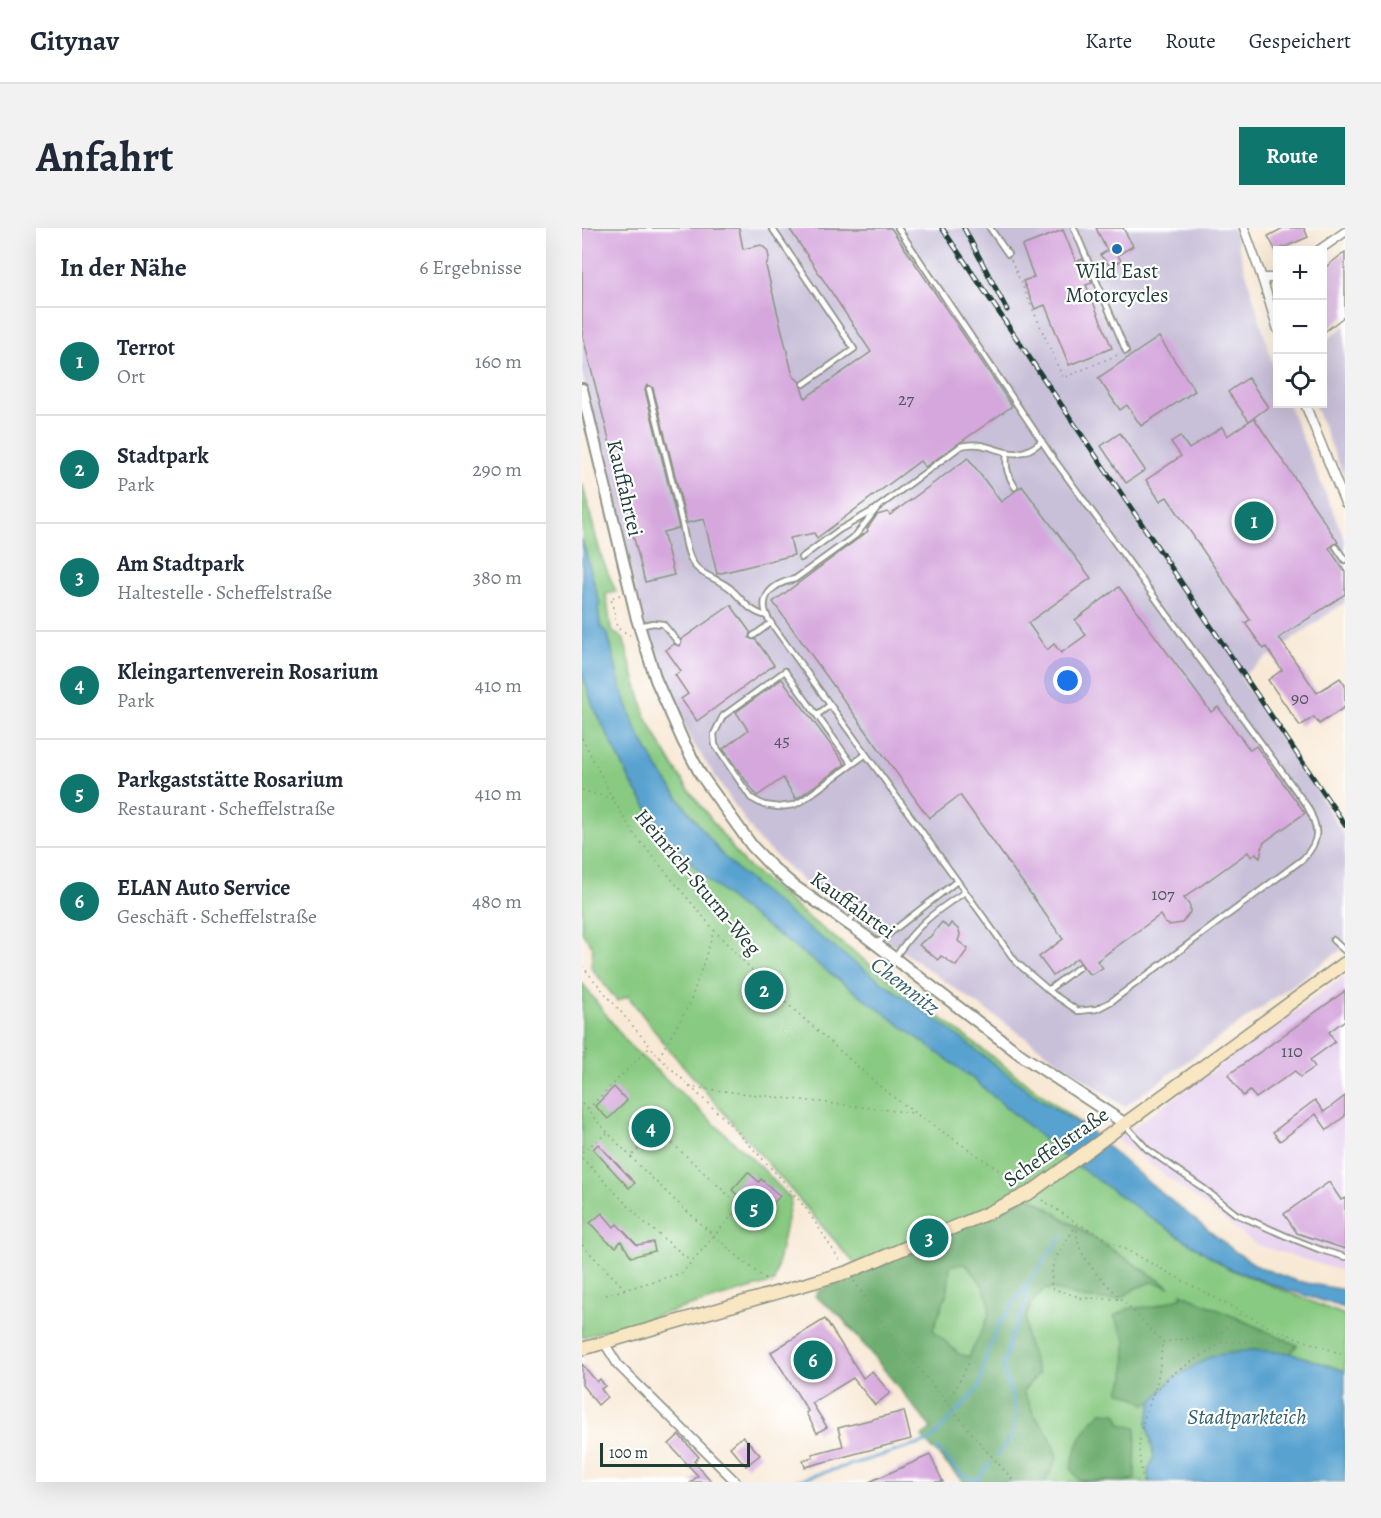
<!DOCTYPE html>
<html lang="de">
<head>
<meta charset="utf-8">
<style>
	:root { --surface:#fff; --page:#f2f2f3; --text:#1f2937; --muted:#747a83; --line:#e0e1e3; --accent:#0f766e }
	body { margin:0; font-family:Alegreya,serif; background:var(--page); color:var(--text) }
	.controls { position:absolute; right:18px; top:18px; display:grid; overflow:hidden; border-radius:0px; box-shadow:0 6px 24px #0002 }
	.controls button { width:54px; height:54px; display:grid; place-items:center; padding:0; border:0; border-bottom:2px solid var(--line); background:var(--surface); color:var(--text); font:30px sans-serif }
	.scale { position:absolute; left:18px; bottom:15px; width:150px; box-sizing:border-box; padding-left:6px; border:3px solid #1f3d34; border-top:0; font-size:16px; line-height:21px; white-space:nowrap; color:#1f3d34; -webkit-text-stroke:4px #fff; paint-order:stroke }
	.you { position:absolute; left:486px; top:453px; width:21px; height:21px; margin:-15px; border:4px solid #fff; border-radius:50%; background:#1a73e8; box-shadow:0 0 0 9px #1a73e833 }
	.badge { display:grid; place-items:center; width:39px; height:39px; border-radius:50%; background:var(--accent); color:#fff; font-size:20px; font-weight:700 }
	.pin { position:absolute; translate:-50% -50%; border:3px solid #fff; box-shadow:0 2px 6px #0006 }
	.list { margin:0; padding:0; list-style:none }
	h2 { display:flex; justify-content:space-between; align-items:center; height:78px; margin:0; padding:0 24px; font-size:26px }
	h2 small { font-size:20px; font-weight:400; color:var(--muted) }
	.list li { display:grid; grid-template-columns:39px 1fr auto; gap:18px; align-items:center; box-sizing:border-box; height:108px; padding:0 24px; border-top:2px solid var(--line) }
	.list b { display:block; font-size:22px; white-space:nowrap }
	.list p { margin:0; font-size:20px; white-space:nowrap; color:var(--muted) }
	.list em { font-size:20px; font-style:normal; color:var(--muted) }
	.icon { flex:none; width:33px; height:33px; fill:none; stroke:currentColor; stroke-width:2; stroke-linecap:round; stroke-linejoin:round }
	.map { position:relative; flex:none; width:763px; height:1254px; overflow:hidden; border-radius:0px }
	header { display:flex; align-items:center; gap:36px; box-sizing:border-box; height:84px; padding:0 30px; background:var(--surface); border-bottom:2px solid var(--line) }
	header strong { font-size:28px }
	nav { display:flex; gap:33px; margin-inline-start:auto; font-size:21px }
	.intro { display:flex; align-items:center; justify-content:space-between; box-sizing:border-box; height:144px; padding:0 36px }
	h1 { margin:0; font-size:42px }
	.button { padding:15px 27px; border-radius:0px; background:var(--accent); color:#fff; font-size:21px; font-weight:700 }
	main { display:flex; gap:36px; padding:0 36px }
	aside { flex:1; background:var(--surface); border-radius:0px; box-shadow:0 6px 24px #0002 }
	.map>svg:first-child { display:block }
</style>
</head>
<body>
<header>
<strong>Citynav</strong>
<nav><a>Karte</a><a>Route</a><a>Gespeichert</a></nav>
</header>
<div class="intro"><h1>Anfahrt</h1><a class="button">Route</a></div>
<main>
<aside>
<h2>In der Nähe<small>6 Ergebnisse</small></h2>
<ul class="list">
<li><span class="badge">1</span><div><b>Terrot</b><p>Ort</p></div><em>160 m</em></li>
<li><span class="badge">2</span><div><b>Stadtpark</b><p>Park</p></div><em>290 m</em></li>
<li><span class="badge">3</span><div><b>Am Stadtpark</b><p>Haltestelle · Scheffelstraße</p></div><em>380 m</em></li>
<li><span class="badge">4</span><div><b>Kleingartenverein Rosarium</b><p>Park</p></div><em>410 m</em></li>
<li><span class="badge">5</span><div><b>Parkgaststätte Rosarium</b><p>Restaurant · Scheffelstraße</p></div><em>410 m</em></li>
<li><span class="badge">6</span><div><b>ELAN Auto Service</b><p>Geschäft · Scheffelstraße</p></div><em>480 m</em></li>
</ul>
</aside>
<div class="map">
<svg width="763" height="1254" viewBox="0 0 763 1254">
	<rect width="100%" height="100%" fill="#fff"/>
	<filter id="ink" filterUnits="userSpaceOnUse"><feTurbulence type="fractalNoise" baseFrequency=".0167" numOctaves="2"/><feDisplacementMap in="SourceGraphic" scale="12" xChannelSelector="R" yChannelSelector="G"/><feConvolveMatrix kernelMatrix="1 2 1 2 8 2 1 2 1" color-interpolation-filters="sRGB"/></filter>
	<filter id="wash" filterUnits="userSpaceOnUse"><feTurbulence type="fractalNoise" baseFrequency=".008" numOctaves="4" result="noise"/><feDisplacementMap in="SourceGraphic" scale="24" xChannelSelector="R" yChannelSelector="G"/><feGaussianBlur stdDeviation="1.35" result="paint"/><feColorMatrix in="noise" values="0 0 0 0 0 0 0 0 0 0 0 0 0 0 0 0 0 1.4 0 .05"/><feComposite in="paint" operator="in"/></filter>
	<g filter="url(#wash)">
		<rect width="100%" height="100%" fill="#f8e9d6"/>
		<path fill="#e7d2ef" d="M763,748V1044L675,1017L535,911Z"/>
		<g fill="#c8bfd8">
			<path d="M0,0H651L695,150L696,176H706L763,312V374L658,449L737,566L763,609V719L542,879L223,655L177,613L110,514L71,428L30,277L0,146Z"/>
			<path d="M763,98V251L732,176H740L741,114Z"/>
		</g>
		<g fill="#89ca82" stroke="#54845b" stroke-width="1.5">
			<path d="M0,255L19,328L34,364L24,366L29,401L32,405L41,410L64,489L82,523L104,558L161,634L228,691L511,905L507,932L645,1040L763,1087V1143L709,1125L565,1193L572,1229L566,1244L567,1254H392L351,1200L238,1064L280,1044L85,819L46,768L35,773L9,739L11,719L0,705Z"/>
			<path d="M0,755L47,817L179,939L209,971L192,1054L0,1109Z"/>
		</g>
		<g fill="#6eae70" stroke="#467652" stroke-width="1.5" fill-rule="evenodd">
			<path d="M447,968L588,1059L570,1054L554,1060L538,1071L522,1072L500,1070L469,1060L460,1063L450,1074L444,1090V1109L456,1146L441,1163L453,1188L468,1208L475,1230L463,1254H381L340,1209L349,1200L260,1089L233,1068L235,1064ZM384,1036C396,1049 410,1068 407,1086C405,1095 391,1119 387,1129L377,1126L351,1102L366,1062L368,1039L370,1037Z"/>
			<path d="M599,1065L715,1117L709,1125L669,1122L590,1151L571,1173L563,1176L555,1170L537,1163L543,1149L544,1112L532,1088L548,1080L571,1079L600,1069Z"/>
			<path d="M520,1184L534,1185L539,1196L554,1200L553,1251L541,1254L497,1252L489,1240C493,1219 503,1197 520,1184Z"/>
		</g>
		<g fill="#58a2d0" stroke="#3c7082" stroke-width="1.5">
			<path d="M0,311L18,376L16,381L19,399L26,406L38,456L53,499L75,539L101,576L141,628L159,645L204,683L262,727L359,795L455,869L508,903L567,955L655,1025L677,1039L714,1053L763,1062V1080L703,1061L646,1040L572,992L480,927L390,850L154,676L126,652L85,609L51,558L11,478L0,445Z"/>
			<path d="M669,1122L709,1125L763,1143V1254H567L566,1244L572,1229L565,1193L571,1173L590,1151L629,1128Z"/>
		</g>
		<g fill="none" stroke-linecap="round" stroke-linejoin="round">
			<g stroke="#58a2d0" stroke-width="3">
				<path d="M355,1220L379,1247L388,1249L393,1253L396,1252L408,1235"/>
				<path d="M415,1227L430,1208L431,1204L434,1184L421,1140L428,1110L438,1090L444,1072V1056"/>
				<path d="M210,1254L348,1213L397,1160L405,1125L417,1096L480,1008"/>
			</g>
		</g>
		<g id="blocks">
			<g fill="#d6a7dd">
				<path d="M0,0H157L161,21L179,17L185,22L187,29L184,38L211,148L217,153L223,170L289,124L207,0H309L430,178L343,239L338,233L235,310L232,305L208,310L212,327L135,346L122,291L105,295L71,160L65,157L63,162L97,300L81,304L92,347L63,354L0,105Z"/>
				<path d="M514,0H541L551,18L536,27L539,33L528,38L518,27L525,23Z"/>
				<path d="M701,0H722L726,9L696,22L695,25L686,8Z"/>
				<path d="M481,2L494,34L500,31L503,37L510,55L504,57L530,120L487,137L463,77L453,81L441,53L452,49L440,18Z"/>
				<path d="M763,24V88L741,105V41Z"/>
				<path d="M577,109L613,163L559,198L545,177L538,182L516,150Z"/>
				<path d="M666,150L686,179L667,193L646,164Z"/>
				<path d="M672,190L756,314L747,320L763,344V366L697,410L735,465L758,450L763,457V479L737,496L732,489L718,498L686,452L700,442L684,419L682,421L663,395L668,392L585,269L578,273L564,252L599,228L589,214L598,208L607,221L640,199L645,208Z"/>
				<path d="M538,205L563,242L544,255L519,218Z"/>
				<path d="M386,230L419,274L440,258L509,350L446,395L465,422L472,416L479,425L504,407L493,392L537,359L629,484L636,479L668,522L674,518L723,585L681,615L678,630L674,625L669,629L666,624L602,670L608,678V684L600,695L587,697L583,695L578,687L515,733L521,740L510,746L506,745L495,730L471,748L457,729L481,711L378,567L347,590L191,374L277,310L286,303L285,301L295,287L306,284L308,287Z"/>
				<path d="M149,377L168,404L167,410L174,412L192,437L115,493L99,471L106,466L93,447L99,443L84,422L92,416L98,418L100,411Z"/>
				<path d="M200,451L263,536L214,571L201,550L175,568L141,521L166,502L154,484Z"/>
				<path d="M360,694L366,700L369,695L377,702L378,707L376,713L386,721L374,738L359,728L356,732L337,717L341,713L348,709Z"/>
				<path d="M763,763V792L747,804L753,814L728,832L733,839L718,849L713,843L674,870L668,863L661,868L646,847Z"/>
				<path d="M32,859L45,873L26,891L13,878Z"/>
				<path d="M763,868V888L745,902L734,886L698,913L691,904L733,872L742,884Z"/>
				<path d="M16,916L53,955L47,960L11,921Z"/>
				<path d="M166,944L177,954L179,951L198,968L177,991L162,978L164,975L150,962Z"/>
				<path d="M747,954L759,972L763,970V1021L715,1005L702,986Z"/>
				<path d="M20,985L32,999L35,996L55,1017L71,1014L73,1023L49,1029L39,1013L34,1019L25,1013L8,995Z"/>
				<path d="M243,1091L281,1150L290,1143L308,1165L293,1177L271,1150L230,1175L245,1199L235,1205L224,1185L226,1183L189,1124Z"/>
				<path d="M0,1136L15,1154L18,1151L23,1158L19,1161L25,1169L16,1177L0,1157Z"/>
				<path d="M322,1183L329,1211L223,1239L221,1232L231,1229L230,1226L261,1218L256,1200Z"/>
				<path d="M97,1207L117,1229L112,1233L130,1254H109L116,1248L87,1216Z"/>
				<path d="M161,1208L178,1227L164,1238L148,1219Z"/>
				<path d="M348,1227L361,1254H287Z"/>
			</g>
		</g>
	</g>
	<g filter="url(#ink)">
		<use href="#blocks" fill-opacity="0" stroke="#8c9385" stroke-width="1.5"/>
		<g fill="none" stroke-linecap="round" stroke-linejoin="round">
			<g stroke="#8c9385" stroke-width="8">
				<g id="service">
					<path d="M190,0L272,121L222,156"/>
					<path d="M316,0C368,76 419,153 471,230L725,578C737,600 739,612 721,631L530,773L515,781L496,783L471,766L434,734L189,395C173,371 189,356 213,351L274,307L295,280L379,218C412,209 427,242 460,213"/>
					<path d="M408,0L426,26"/>
					<path d="M492,0L544,123"/>
					<path d="M67,161C78,204 89,248 99,291C103,305 103,323 111,335C119,348 138,351 149,361C161,372 167,384 185,388"/>
					<path d="M425,225C423,240 426,247 433,259"/>
					<path d="M754,319L763,332"/>
					<path d="M219,330L257,302L292,282"/>
					<path d="M57,398L71,395L81,396L96,414"/>
					<path d="M171,408L189,395"/>
					<path d="M235,487L248,477"/>
					<path d="M270,536L203,443L141,488L132,506L133,517L169,570L182,577L197,579L212,577L221,572L283,527"/>
					<path d="M266,695L279,678"/>
					<path d="M751,712L763,723"/>
					<path d="M294,716L375,653"/>
					<path d="M312,731C334,698 350,685 383,664"/>
					<path d="M466,762L497,739"/>
					<path d="M543,897L565,921L621,960L654,986L704,1008L739,1022L763,1029"/>
				</g>
			</g>
			<g stroke="#8c9385" stroke-width="11">
				<g id="minor">
					<path d="M662,0L680,50L696,102"/>
					<path d="M737,22L763,4"/>
					<path d="M680,50H696"/>
					<path d="M723,176L763,275"/>
					<path d="M23,1116L36,1137L154,1254"/>
				</g>
			</g>
			<g stroke="#8c9385" stroke-width="14">
				<path id="tertiary" d="M0,161L55,391L74,452L101,513L119,547L170,618L189,638L211,657L282,707L439,827L542,895"/>
			</g>
			<g stroke="#8c9385" stroke-width="15">
				<path id="secondary" d="M0,1121L266,1044L406,985L449,964L763,735"/>
			</g>
			<g stroke="#8c9385" stroke-width="1.5" stroke-dasharray="1.5 4.5" stroke-linecap="butt">
				<path d="M429,32L481,150L538,126"/>
				<path d="M38,367L29,370L35,400L48,407"/>
				<path d="M0,510L31,571L52,606L133,703L185,758L301,861L333,885L439,957"/>
				<path d="M0,562L31,571"/>
				<path d="M0,738L77,829L150,898L201,953L225,982L259,1034"/>
				<path d="M0,817L5,824L0,828"/>
				<path d="M77,829L108,775L132,703"/>
				<path d="M107,859L332,885"/>
				<path d="M0,876C57,941 120,1000 187,1054"/>
				<path d="M6,881L68,819"/>
				<path d="M0,924L25,905"/>
				<path d="M0,930L64,996L108,1032"/>
				<path d="M460,972L495,995L659,1084L693,1102L763,1127"/>
				<path d="M495,996C493,1016 501,1028 513,1044L581,1114L637,1106L659,1085"/>
				<path d="M495,996L473,1031L470,1041L469,1060L500,1070L536,1071"/>
				<path d="M0,1017L43,1061"/>
				<path d="M272,1053L302,1098L402,1220L433,1254"/>
				<path d="M24,1067L100,1045L158,978L77,903L48,929"/>
				<path d="M571,1164L592,1145L641,1114L695,1113L710,1108"/>
				<path d="M366,1174L388,1133"/>
				<path d="M562,1254C551,1212 561,1195 574,1157C578,1144 579,1128 580,1115"/>
			</g>
			<use href="#service" stroke="#fff" stroke-width="4.5"/>
			<use href="#minor" stroke="#fff" stroke-width="8"/>
			<use href="#tertiary" stroke="#fff" stroke-width="10"/>
			<use href="#secondary" stroke="#f9e7c3" stroke-width="12"/>
			<g stroke="#1f3d34" stroke-width="5">
				<g id="rail">
					<path d="M360,0L763,597"/>
					<path d="M382,0L425,82"/>
				</g>
			</g>
			<use href="#rail" stroke="#fff" stroke-width="3" stroke-dasharray="9" stroke-linecap="butt"/>
		</g>
	</g>
	<circle fill="#1f6fb2" stroke="#fff" stroke-width="2" cx="535" cy="21" r="6"/>
	<g text-anchor="middle" dominant-baseline="central" stroke-width="4.5" stroke-linejoin="round" paint-order="stroke">
		<g font-size="18" fill="#4d585e">
			<text x="324" y="171">27</text>
			<text x="718" y="470">90</text>
			<text x="200" y="512">45</text>
			<text x="581" y="666">107</text>
			<text x="710" y="823">110</text>
		</g>
		<g font-size="21" fill="#1f3d34" stroke="#fff">
			<text x="535" y="43">Wild East<tspan x="535" dy="24">Motorcycles</tspan></text>
		</g>
		<g font-size="21" fill="#1f3d34" stroke="#fff">
			<text transform="translate(43 260) rotate(77)">Kauffahrtei</text>
			<text transform="translate(116 654) rotate(50)">Heinrich-Sturm-Weg</text>
			<text transform="translate(271 677) rotate(36)">Kauffahrtei</text>
			<text transform="translate(474 919) rotate(-35)">Scheffelstraße</text>
		</g>
		<g font-size="22" font-style="italic" fill="#33606b" stroke="#fff">
			<text transform="translate(323 758) rotate(38)">Chemnitz</text>
			<text x="665" y="1189">Stadtparkteich</text>
		</g>
	</g>
</svg>
<div class="controls">
<button>+</button>
<button>−</button>
<button><svg class="icon" aria-label="locate" viewBox="0 0 24 24"><circle cx="12" cy="12" r="6"/><path d="M12 2v4M12 18v4M2 12h4M18 12h4"/></svg></button>
</div>
<div class="scale">100 m</div>
<div class="you"></div>
<div class="pin badge" style="left:672px;top:293px">1</div>
<div class="pin badge" style="left:182px;top:762px">2</div>
<div class="pin badge" style="left:347px;top:1010px">3</div>
<div class="pin badge" style="left:69px;top:900px">4</div>
<div class="pin badge" style="left:172px;top:980px">5</div>
<div class="pin badge" style="left:231px;top:1132px">6</div>
</div>
</main>
</body>
</html>
